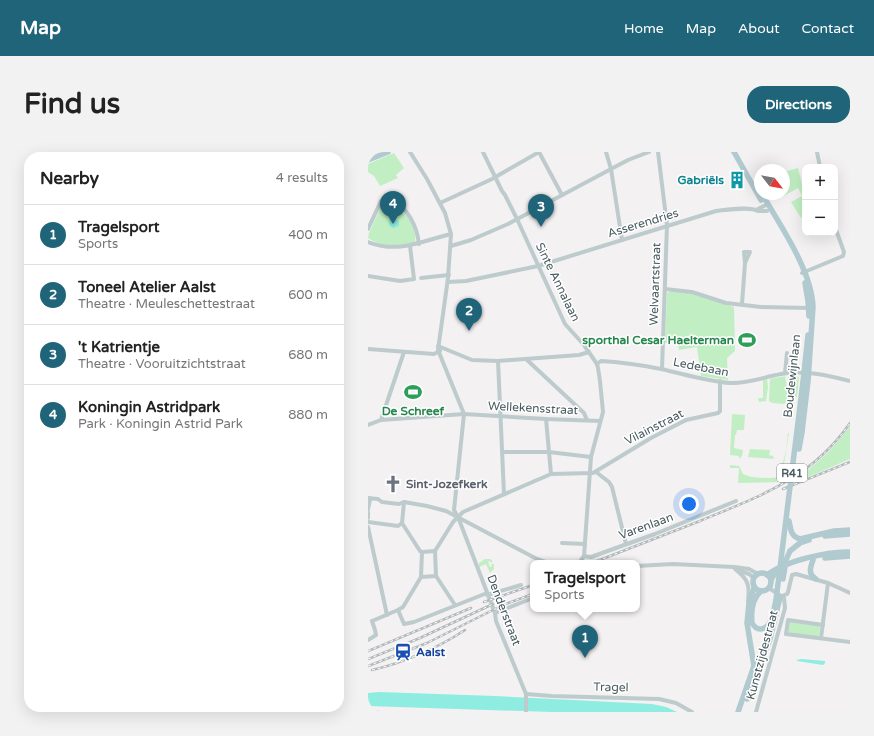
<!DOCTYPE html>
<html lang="en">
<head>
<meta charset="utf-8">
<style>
	:root { --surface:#fff; --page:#f2f2f2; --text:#222; --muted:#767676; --line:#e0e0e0; --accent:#1f6479 }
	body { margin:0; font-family:"Varela Round",sans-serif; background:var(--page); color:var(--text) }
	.controls { position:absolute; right:12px; top:12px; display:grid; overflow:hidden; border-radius:8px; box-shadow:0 4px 16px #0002 }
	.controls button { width:36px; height:36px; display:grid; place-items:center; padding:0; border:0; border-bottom:1px solid var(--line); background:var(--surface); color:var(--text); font:20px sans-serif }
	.compass { position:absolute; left:386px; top:12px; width:36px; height:36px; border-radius:50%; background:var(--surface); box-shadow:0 4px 16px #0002; rotate:121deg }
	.you { position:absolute; left:321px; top:352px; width:14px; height:14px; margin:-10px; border:3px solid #fff; border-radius:50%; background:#1a73e8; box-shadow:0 0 0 6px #1a73e833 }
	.badge { display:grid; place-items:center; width:26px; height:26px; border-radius:50%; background:var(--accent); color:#fff; font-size:13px; font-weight:700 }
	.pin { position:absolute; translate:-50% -33px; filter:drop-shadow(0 1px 2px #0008) }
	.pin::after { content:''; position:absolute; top:21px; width:14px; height:12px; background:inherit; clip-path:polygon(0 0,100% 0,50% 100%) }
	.popup { position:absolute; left:162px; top:408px; width:110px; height:52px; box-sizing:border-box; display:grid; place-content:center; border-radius:8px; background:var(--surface); filter:drop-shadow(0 1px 3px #0005); font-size:13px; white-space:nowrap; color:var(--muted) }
	.popup b { font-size:15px; color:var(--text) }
	.popup::after { content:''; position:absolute; left:50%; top:100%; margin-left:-8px; border:8px solid transparent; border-top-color:var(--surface) }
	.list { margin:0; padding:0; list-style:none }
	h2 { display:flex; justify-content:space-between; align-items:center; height:52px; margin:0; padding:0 16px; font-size:17px }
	h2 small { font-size:13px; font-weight:400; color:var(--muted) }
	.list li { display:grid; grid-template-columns:26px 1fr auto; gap:12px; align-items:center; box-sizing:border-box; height:60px; padding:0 16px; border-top:1px solid var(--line) }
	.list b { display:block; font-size:15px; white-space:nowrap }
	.list p { margin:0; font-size:13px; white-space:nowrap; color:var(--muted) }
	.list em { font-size:13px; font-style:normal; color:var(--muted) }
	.map { position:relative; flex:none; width:482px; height:560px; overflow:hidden; border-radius:16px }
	header { display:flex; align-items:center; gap:24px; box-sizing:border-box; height:56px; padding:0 20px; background:var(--accent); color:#fff }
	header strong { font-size:19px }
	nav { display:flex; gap:22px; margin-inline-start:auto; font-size:14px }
	.intro { display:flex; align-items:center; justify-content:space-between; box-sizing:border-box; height:96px; padding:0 24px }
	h1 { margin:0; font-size:28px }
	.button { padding:10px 18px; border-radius:16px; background:var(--accent); color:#fff; font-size:14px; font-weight:700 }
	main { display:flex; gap:24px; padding:0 24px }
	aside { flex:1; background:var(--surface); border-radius:16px; box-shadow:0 4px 16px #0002 }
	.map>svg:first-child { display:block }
</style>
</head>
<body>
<header>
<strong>Map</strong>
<nav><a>Home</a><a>Map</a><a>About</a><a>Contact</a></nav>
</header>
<div class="intro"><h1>Find us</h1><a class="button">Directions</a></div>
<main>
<aside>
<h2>Nearby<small>4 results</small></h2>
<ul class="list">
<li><span class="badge">1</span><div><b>Tragelsport</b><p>Sports</p></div><em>400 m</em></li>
<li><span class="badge">2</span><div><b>Toneel Atelier Aalst</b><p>Theatre · Meuleschettestraat</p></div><em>600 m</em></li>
<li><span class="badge">3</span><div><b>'t Katrientje</b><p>Theatre · Vooruitzichtstraat</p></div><em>680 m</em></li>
<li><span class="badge">4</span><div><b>Koningin Astridpark</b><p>Park · Koningin Astrid Park</p></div><em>880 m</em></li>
</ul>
</aside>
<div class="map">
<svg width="482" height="560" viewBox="0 0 482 560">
	<rect width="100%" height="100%" fill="#f3f1f2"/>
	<g fill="#c1efc3">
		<path d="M26,1L36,16L28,23L30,26L12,34L6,24L0,20V12Z"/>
		<path d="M430,16L434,32H437V63L433,66L423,50L434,44L430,36L414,45H410V42H416V20Z"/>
		<path d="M23,48C36,60 50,73 47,92C29,93 15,96 0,86L1,81L15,50Z"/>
		<path d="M303,139L322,141L366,155L367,199L359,206L360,228L333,224L329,195L311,198L310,191H297L299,141Z"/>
		<path d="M417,224L420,241L419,250L416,252L404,251L401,249L402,227Z"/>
		<path d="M420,224H422L426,230H428L427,224L431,225L429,245H427L425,253L421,252L422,239Z"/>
		<path d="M399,227L400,235L398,249L391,250L390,246H395V228Z"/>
		<path d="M364,262L377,263L376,278H369L368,283H367L366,296L375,298L374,304L371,307V304L362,303Z"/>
		<path d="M482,274V307L433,328V323C453,309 468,293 482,274Z"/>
		<path d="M420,281H421L416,312L422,313L420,328L412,331V330L370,331L371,316H362V313L371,314L375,322C382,326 403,327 411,325L418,299Z"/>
		<path d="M382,297L402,298L401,303L405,304L406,307L380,305Z"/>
		<path d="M117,407H122L125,409L123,411L122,409L120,410L122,415L124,414L123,412H126V417L122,421L118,412L111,415V411Z"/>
		<path d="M422,470L452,474L451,485L421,481L419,479L420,471Z"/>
	</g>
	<g fill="#8eece0">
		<path d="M22,65L31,69V74L25,76L22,74L21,71Z"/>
		<path d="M433,507L457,509V511L455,513L429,509V508Z"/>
		<path d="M11,540L127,544L284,552L298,555L309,560H184L0,554V541Z"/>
	</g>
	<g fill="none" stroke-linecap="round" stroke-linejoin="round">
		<g stroke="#bdcbcd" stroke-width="4">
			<path d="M42,0L59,27L77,61L83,82L80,126L70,198L96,262L86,358L90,365L127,461L128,469L158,542V560"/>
			<path d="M115,0L134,39L137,43L149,67L197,172L216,193L229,212L230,216L232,229L235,260L223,305L216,404L211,411"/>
			<path d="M171,0L194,43"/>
			<path d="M238,0L243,17L254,88"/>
			<path d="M290,0L299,73L294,217"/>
			<path d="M449,0L452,15"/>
			<path d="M72,51L124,27L171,0"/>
			<path d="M388,58L400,52"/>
			<path d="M0,77L13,49L17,46H23C39,56 49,73 51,92"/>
			<path d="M0,90C31,102 53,89 83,82"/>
			<path d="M83,94L103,88L140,72L243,17L260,8L281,0"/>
			<path d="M434,121L475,104L476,100L467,75"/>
			<path d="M0,124L32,129L46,127L42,94"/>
			<path d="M53,126L81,123"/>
			<path d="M80,130L98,129L170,114L348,59C358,58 382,54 390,59H399"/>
			<path d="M297,137L324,140L358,151L393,155L441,156"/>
			<path d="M374,152L377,111L376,100H382L377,111"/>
			<path d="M70,194L104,208L130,209L211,203L221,200"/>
			<path d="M0,197L66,202L72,199"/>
			<path d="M158,207L216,261L219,268"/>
			<path d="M130,209L136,342"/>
			<path d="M229,212L233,209C253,210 273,213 293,217C316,222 338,229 362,231C379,232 396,225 413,222C436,218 459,223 482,229"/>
			<path d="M417,221L419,201"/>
			<path d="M178,267L183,322"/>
			<path d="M13,268L36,200"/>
			<path d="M0,273L13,268L96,262L178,267L232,269"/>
			<path d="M134,300H181L223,305"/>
			<path d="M228,320L241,330L244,335L258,392"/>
			<path d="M0,346L10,347L14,350L31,352L36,350L59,354L78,359L169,407L180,411"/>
			<path d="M36,350L34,371L52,399L54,400"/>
			<path d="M0,357L2,348L1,346"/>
			<path d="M0,360V366"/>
			<path d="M0,370L30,374L34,371"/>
			<path d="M0,375L19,463"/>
			<path d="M194,391L217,392"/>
			<path d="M67,399L85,370L95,360L183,322L225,321L283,286L318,268L350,261L352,259V229"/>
			<path d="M216,404L223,405L287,382L368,349"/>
			<path d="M269,414L305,412L366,415L381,417L390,422"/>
			<path d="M367,417C380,427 382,433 380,449"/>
			<path d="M369,418L381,422L386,426"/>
			<path d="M68,424L87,453"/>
			<path d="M53,425L68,424L67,399L54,400"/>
			<path d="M119,443L153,433"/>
			<path d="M414,444L419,442L420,440L424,423L428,422L460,431L482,441"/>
			<path d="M30,458L36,472L46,470L119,441"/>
			<path d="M127,461L165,446"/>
			<path d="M4,469L30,458L35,455L53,425L54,400"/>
			<path d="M455,473L420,468L418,482L482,490"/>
			<path d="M453,486L460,431"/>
			<path d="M0,488L8,483L7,478L4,469"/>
			<path d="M158,542L184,544L291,547L308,551L324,560"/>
			<path d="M0,560H9"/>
			<path d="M388,560L417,456L416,446L401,436"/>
		</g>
		<g stroke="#b1cacf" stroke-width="5.5">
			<path d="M366,0L393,48"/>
			<path d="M0,3L8,0"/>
			<path d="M0,8L20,0"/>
			<path d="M394,42C412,73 444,119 445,155L440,229L434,280"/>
			<path d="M437,131L440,149L441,164"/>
			<path d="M435,230L440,183"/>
			<path d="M421,369C423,377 422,384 432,387L466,379L482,378"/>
			<path d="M457,384L482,382"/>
			<path d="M422,399L432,391L441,388"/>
			<path d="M457,406L482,404"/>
			<path d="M445,408C442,416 440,422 448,427"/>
			<circle cx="394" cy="430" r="9"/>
			<path d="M399,423C417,409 460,399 482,400"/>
			<path d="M403,428L407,421L412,419"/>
			<path d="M393,439C384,447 383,461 384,471C389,480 398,478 402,470"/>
			<path d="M395,500L402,476L408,448"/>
			<path d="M370,560L386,514L379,471L381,451L386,436"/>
		</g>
		<g stroke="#b3b9bb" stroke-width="2.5">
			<g id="rail">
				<path d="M415,337L482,310"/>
				<path d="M224,411C260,397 296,383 332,369C392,344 443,327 482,271"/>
				<path d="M116,450L165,433"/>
				<path d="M0,499L103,456"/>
				<path d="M0,507L52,486L125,452"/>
				<path d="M0,514L59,491L135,453L165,442"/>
				<path d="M4,518C35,511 70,496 97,478"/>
			</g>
		</g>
		<use href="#rail" stroke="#fff" stroke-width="1" stroke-dasharray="3" stroke-linecap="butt"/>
		<g stroke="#b1cacf" stroke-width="5.5">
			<path d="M431,297L434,280"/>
			<path d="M415,427L418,408L422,399"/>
			<path d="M408,448L435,230"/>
			<path d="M379,547L402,487L412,445"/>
		</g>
	</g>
	<defs>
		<g id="building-bare" transform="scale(1.38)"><path d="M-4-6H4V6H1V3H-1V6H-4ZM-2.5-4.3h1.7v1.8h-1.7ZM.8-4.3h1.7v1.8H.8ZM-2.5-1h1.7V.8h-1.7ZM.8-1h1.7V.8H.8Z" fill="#0f9aa8" stroke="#fff" stroke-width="2.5" paint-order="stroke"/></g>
		<g id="stadium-bare" transform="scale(1.38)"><path d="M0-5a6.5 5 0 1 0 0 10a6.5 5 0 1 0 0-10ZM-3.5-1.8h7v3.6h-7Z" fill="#2e9e5b" stroke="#fff" stroke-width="2.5" paint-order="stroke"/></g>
		<g id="church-bare" transform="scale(1.38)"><path d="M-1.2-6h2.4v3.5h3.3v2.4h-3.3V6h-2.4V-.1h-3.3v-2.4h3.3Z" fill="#6b7280" stroke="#fff" stroke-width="2.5" paint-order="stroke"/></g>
		<g id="station-bare" transform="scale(1.38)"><path d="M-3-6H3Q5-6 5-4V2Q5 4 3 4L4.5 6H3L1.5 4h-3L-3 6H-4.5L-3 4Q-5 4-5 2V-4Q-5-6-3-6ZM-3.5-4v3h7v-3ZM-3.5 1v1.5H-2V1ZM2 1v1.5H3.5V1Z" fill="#1a4fb4" stroke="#fff" stroke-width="2.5" paint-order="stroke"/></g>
	</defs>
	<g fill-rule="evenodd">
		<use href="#building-bare" x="369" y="28"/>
		<use href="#stadium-bare" x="379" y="188"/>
		<use href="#stadium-bare" x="45" y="240"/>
		<use href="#church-bare" x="25" y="332"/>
		<use href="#station-bare" x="35" y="500"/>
	</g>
	<g text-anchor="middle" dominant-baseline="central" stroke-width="3" stroke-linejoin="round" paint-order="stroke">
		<rect fill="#fff" stroke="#808c8e" stroke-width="1" x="409" y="312" width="30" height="18" rx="3"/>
		<g font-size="11" font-weight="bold" fill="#495b5e">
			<text x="424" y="321">R41</text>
		</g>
		<g font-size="12" font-weight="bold" fill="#0d838f" stroke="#fff" text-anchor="end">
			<text x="356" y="28">Gabriëls</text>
		</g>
		<g font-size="12" fill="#495b5e" stroke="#fff">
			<text transform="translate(275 71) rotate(-17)">Asserendries</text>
			<text transform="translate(190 130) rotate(64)">Sinte Annalaan</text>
			<text transform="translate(287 132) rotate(-88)">Welvaartstraat</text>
			<text transform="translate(333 215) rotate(11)">Ledebaan</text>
			<text transform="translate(424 224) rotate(-84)">Boudewijnlaan</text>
			<text transform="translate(165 256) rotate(3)">Wellekensstraat</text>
			<text transform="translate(286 275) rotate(-27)">Vilainstraat</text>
			<text transform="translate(278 374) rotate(-20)">Varenlaan</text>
			<text transform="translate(136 458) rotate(69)">Denderstraat</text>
			<text transform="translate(394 503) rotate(-75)">Kunstzijdestraat</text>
			<text transform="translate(243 535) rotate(1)">Tragel</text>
		</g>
		<g font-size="12" font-weight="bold" fill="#27864d" stroke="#fff" text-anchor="end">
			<text x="366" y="188">sporthal Cesar Haelterman</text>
			<text x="45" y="259" text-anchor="middle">De Schreef</text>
		</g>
		<g font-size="12" font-weight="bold" fill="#5b616d" stroke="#fff" text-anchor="start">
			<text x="38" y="332">Sint-Jozefkerk</text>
		</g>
		<g font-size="12" font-weight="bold" fill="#164399" stroke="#fff" text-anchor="start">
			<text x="48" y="500">Aalst</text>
		</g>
	</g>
</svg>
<div class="controls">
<button>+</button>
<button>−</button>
</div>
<svg class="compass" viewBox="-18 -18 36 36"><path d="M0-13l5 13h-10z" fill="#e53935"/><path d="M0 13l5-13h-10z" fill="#767676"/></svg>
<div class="you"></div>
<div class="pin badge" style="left:217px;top:506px">1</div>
<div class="popup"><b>Tragelsport</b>Sports</div>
<div class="pin badge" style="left:101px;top:179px">2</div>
<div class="pin badge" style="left:173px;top:75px">3</div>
<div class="pin badge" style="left:25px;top:72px">4</div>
</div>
</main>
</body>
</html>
